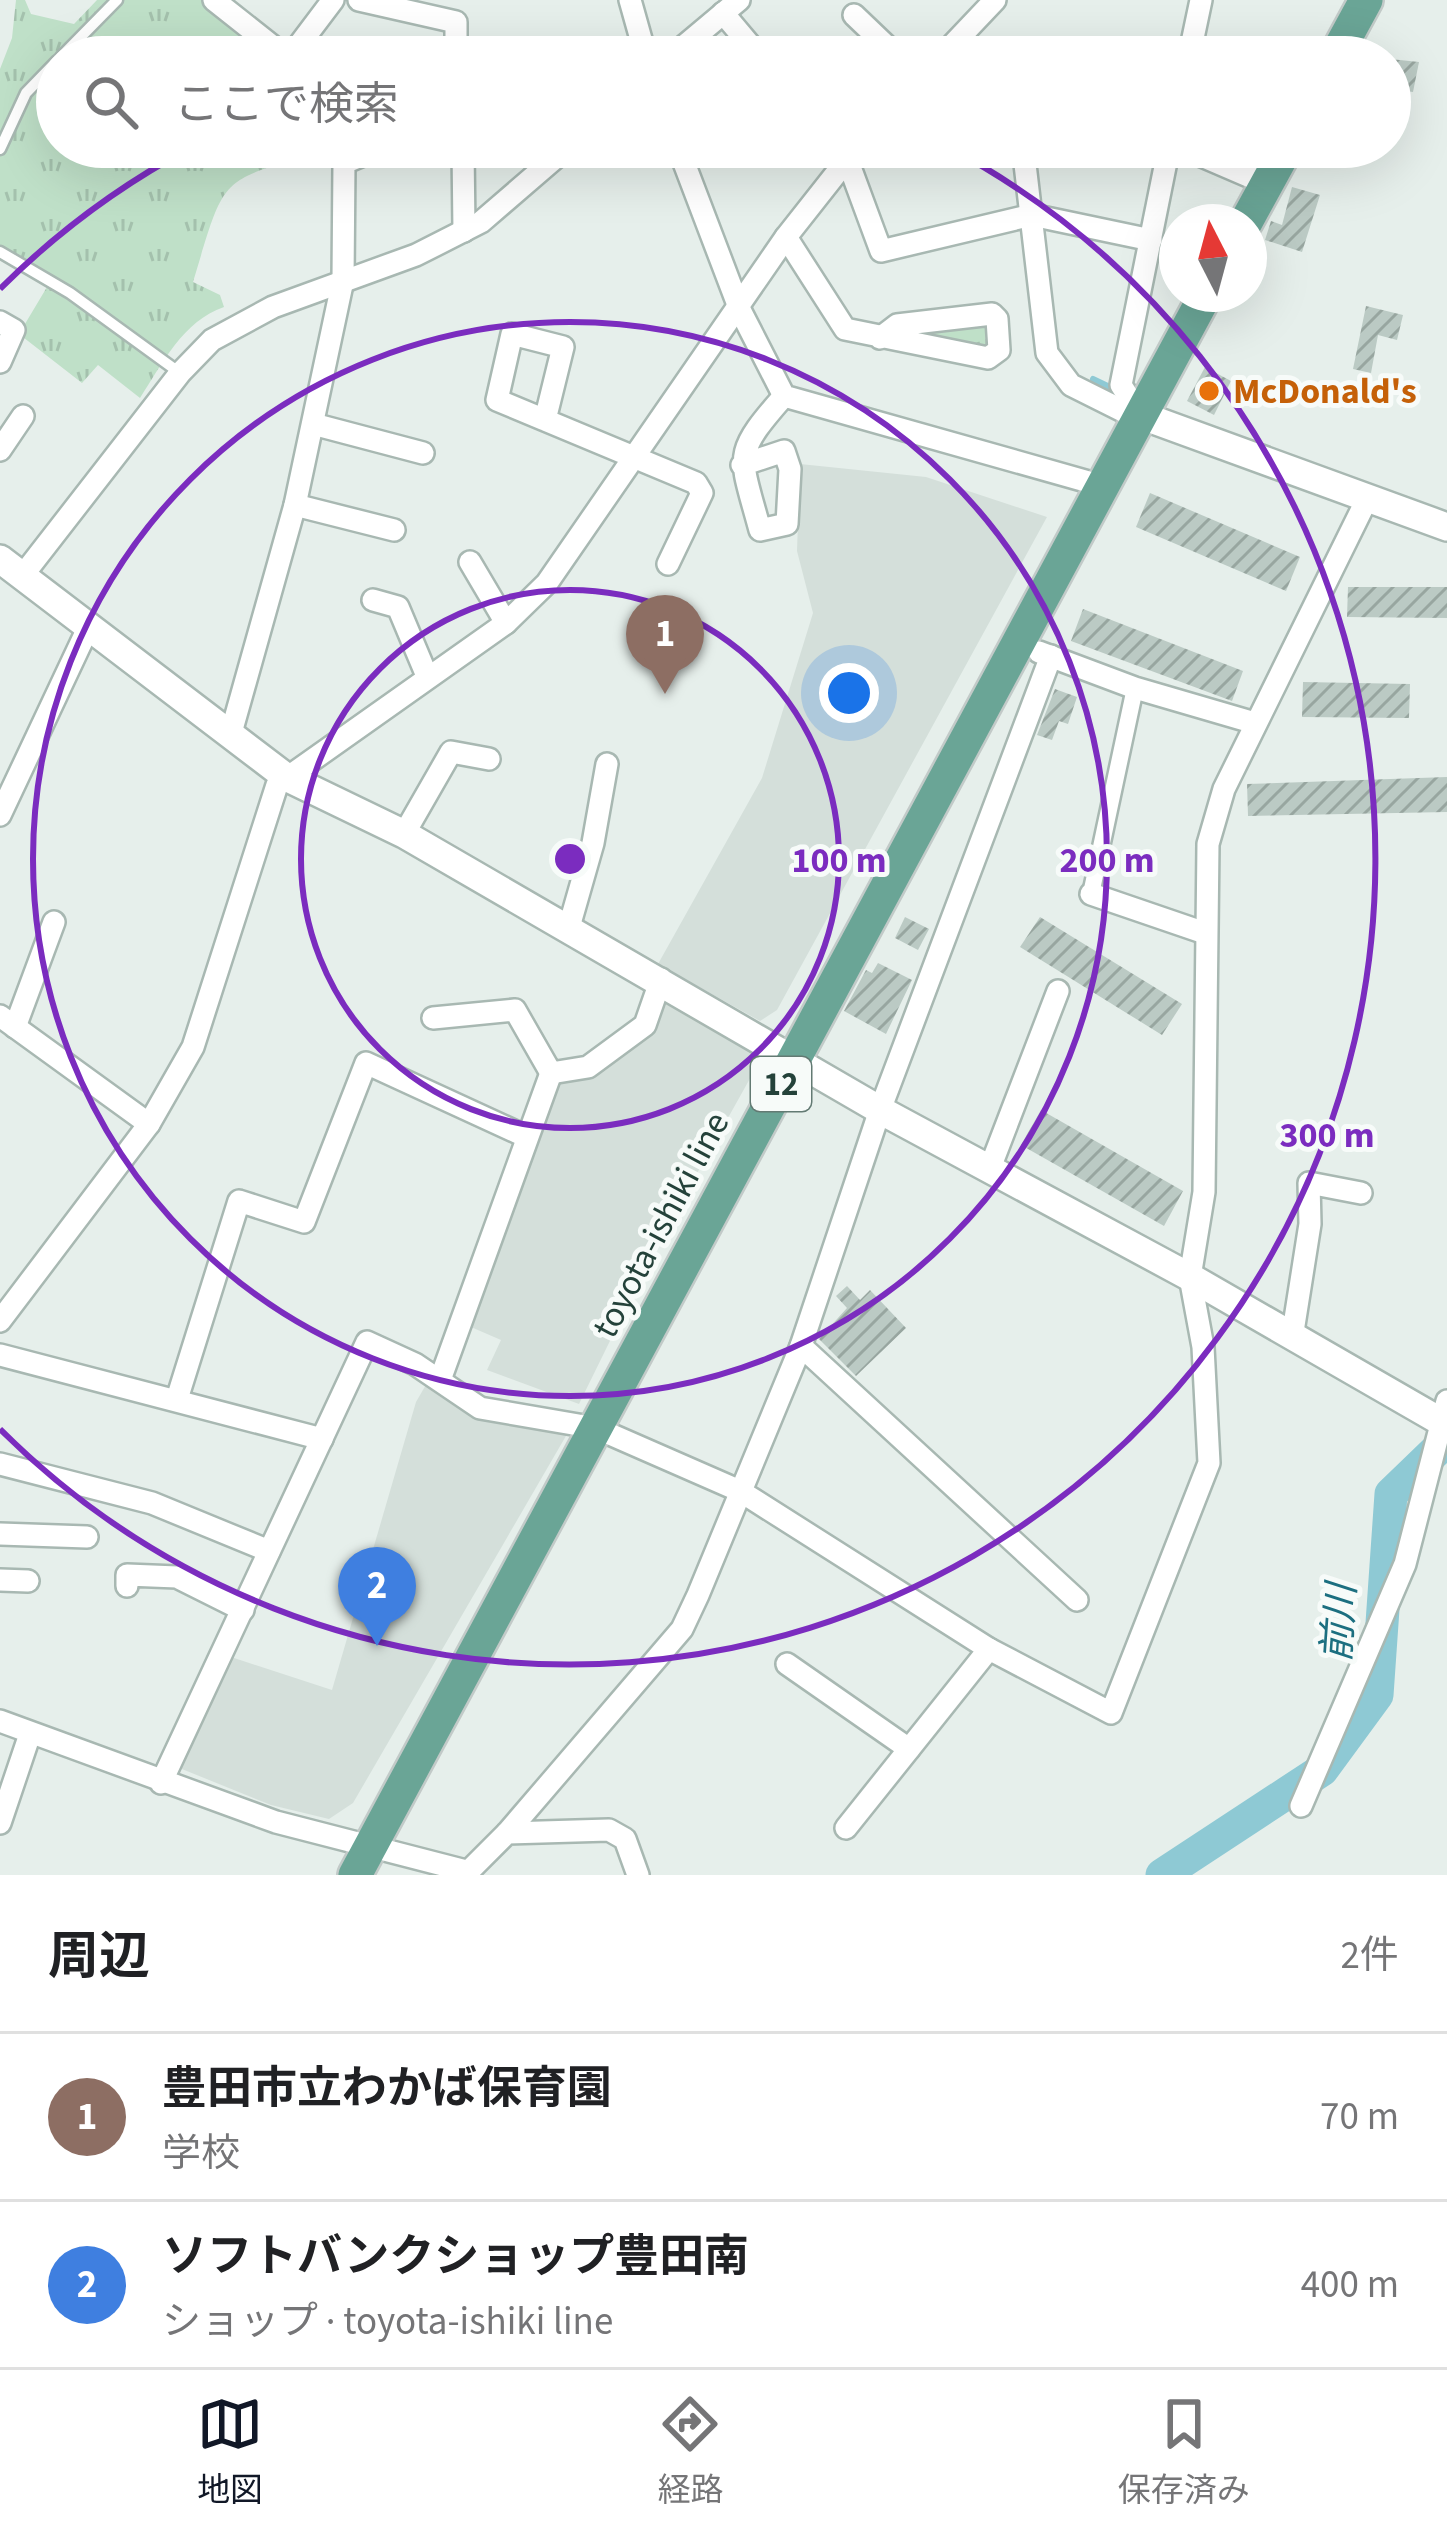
<!DOCTYPE html>
<html lang="ja">
<head>
<meta charset="utf-8">
<style>
	:root { --surface:#fff; --page:#f2f2f2; --text:#202124; --muted:#757577; --line:#e0e0e0; --accent:#111827 }
	body { margin:0; font-family:"Source Sans 3","Noto Sans JP",sans-serif; background:var(--page); color:var(--text) }
	.compass { position:absolute; left:1159px; top:204px; width:108px; height:108px; border-radius:50%; background:var(--surface); box-shadow:0 12px 48px #0002; rotate:354deg }
	.you { position:absolute; left:849px; top:693px; width:42px; height:42px; margin:-30px; border:9px solid #fff; border-radius:50%; background:#1a73e8; box-shadow:0 0 0 18px #1a73e833 }
	.badge { display:grid; place-items:center; width:78px; height:78px; border-radius:50%; background:var(--accent); color:#fff; font-size:39px; font-weight:700 }
	.pin { position:absolute; translate:-50% -99px; filter:drop-shadow(0 3px 6px #0008) }
	.pin::after { content:''; position:absolute; top:63px; width:42px; height:36px; background:inherit; clip-path:polygon(0 0,100% 0,50% 100%) }
	.list { margin:0; padding:0; list-style:none }
	h2 { display:flex; justify-content:space-between; align-items:center; height:156px; margin:0; padding:0 48px; font-size:51px }
	h2 small { font-size:39px; font-weight:400; color:var(--muted) }
	.list li { display:grid; grid-template-columns:78px 1fr auto; gap:36px; align-items:center; box-sizing:border-box; height:168px; padding:0 48px; border-top:3px solid var(--line) }
	.list b { display:block; font-size:45px; white-space:nowrap }
	.list p { margin:0; font-size:39px; white-space:nowrap; color:var(--muted) }
	.list em { font-size:39px; font-style:normal; color:var(--muted) }
	.icon { flex:none; width:66px; height:66px; fill:none; stroke:currentColor; stroke-width:2; stroke-linecap:round; stroke-linejoin:round }
	.map { position:relative; flex:none; width:1447px; height:1875px; overflow:hidden }
	.search { position:absolute; background:var(--surface); box-shadow:0 12px 48px #0002; left:36px; right:36px; top:36px; height:132px; display:flex; align-items:center; gap:30px; box-sizing:border-box; padding:0 42px; border-radius:66px; color:var(--muted); font-size:45px }
	.sheet { height:492px; background:var(--surface) }
	nav { display:flex; justify-content:space-around; align-items:center; box-sizing:border-box; height:168px; border-top:3px solid var(--line); background:var(--surface); font-size:33px; color:var(--muted) }
	nav a { display:grid; justify-items:center; gap:6px }
	nav .on { color:var(--accent) }
	.map>svg:first-child { display:block }
</style>
</head>
<body>
<div class="map">
<svg width="1447" height="1875" viewBox="0 0 1447 1875">
	<defs>
		<pattern id="park-tufts" width="24" height="20" patternUnits="userSpaceOnUse" patternTransform="scale(3)"><rect width="24" height="20" fill="#bfe0c8"/><path d="M3 7l-1-3M5 7V3M7 7l1-3M15 17l-1-3M17 17v-4M19 17l1-3" fill="none" stroke="#a4c1ad"/></pattern>
		<pattern id="building-hatch" width="6" height="6" patternUnits="userSpaceOnUse" patternTransform="scale(3)"><rect width="6" height="6" fill="#bbcac4"/><path d="M-1 1l2-2M0 6l6-6M5 7l2-2" fill="none" stroke="#98a6a0"/></pattern>
	</defs>
	<rect width="100%" height="100%" fill="#e6efeb"/>
	<g fill="#d4dfda">
		<path d="M800,464L926,477L1047,517L777,1010L760,1021L658,964L762,778L813,613L797,551Z"/>
		<path d="M661,995L751,1048L757,1066L658,1243L579,1404L487,1370L501,1340L464,1324L557,1078L589,1074Z"/>
		<path d="M427,1383L570,1429L353,1803L329,1819L271,1805L167,1763L222,1654L332,1690L416,1402Z"/>
	</g>
	<g fill="url(#park-tufts)">
		<path d="M16,0H25L31,14L74,24L97,0H205L282,57H57V147L327,149C217,184 227,170 193,282L220,295L224,307C183,321 162,364 140,398L98,365L82,383L19,334L50,282L0,256V69L12,38Z"/>
		<path d="M987,321L994,343L983,351L908,332Z"/>
	</g>
	<g fill="none" stroke-linecap="round" stroke-linejoin="round">
		<path stroke="#8ec9d4" stroke-width="6" d="M1093,379L1116,390"/>
		<path stroke="#8ec9d4" stroke-width="33" d="M1162,1875L1322,1770L1377,1695L1391,1494L1447,1440"/>
	</g>
	<g fill="url(#building-hatch)">
		<path d="M1390,59L1419,62L1413,92L1390,89Z"/>
		<path d="M1292,187L1320,195L1302,252L1265,240L1271,221L1282,225Z"/>
		<path d="M1366,306L1403,315L1397,340L1378,335L1371,373L1353,369Z"/>
		<path d="M1205,367L1231,381L1214,415L1187,401Z"/>
		<path d="M1150,493L1300,557L1286,591L1136,527Z"/>
		<path d="M1348,587H1447V618L1347,617Z"/>
		<path d="M1083,609L1243,671L1232,701L1071,641Z"/>
		<path d="M1303,682L1410,684L1409,718L1302,717Z"/>
		<path d="M1055,689L1077,697L1068,724L1059,721L1052,740L1037,735Z"/>
		<path d="M1447,777V812L1248,816L1247,784Z"/>
		<path d="M905,917L929,929L918,950L895,938Z"/>
		<path d="M1040,917L1182,1004L1162,1035L1020,947Z"/>
		<path d="M878,963L912,980L886,1034L844,1011L866,970L872,973Z"/>
		<path d="M1041,1110L1183,1191L1164,1226L1021,1145Z"/>
		<path d="M847,1286L860,1300L870,1290L906,1328L856,1376L819,1339L847,1308L836,1296Z"/>
	</g>
	<g fill="none" stroke-linecap="round" stroke-linejoin="round">
		<g stroke="#a8b8b2" stroke-width="15">
			<g id="service">
				<path d="M61,57L117,0"/>
				<path d="M0,149L26,93L57,61"/>
				<path d="M0,252L70,293L180,373"/>
			</g>
		</g>
		<g stroke="#a8b8b2" stroke-width="21">
			<path id="pedestrian" d="M1091,894L1135,688"/>
		</g>
		<g stroke="#a8b8b2" stroke-width="26">
			<g id="minor">
				<path d="M214,0L286,57"/>
				<path d="M359,0L456,22V57"/>
				<path d="M630,0L646,57"/>
				<path d="M723,13L760,57"/>
				<path d="M854,15L898,57"/>
				<path d="M290,57L333,0"/>
				<path d="M671,57L739,0"/>
				<path d="M941,57L995,0"/>
				<path d="M1189,57L1201,0"/>
				<path d="M678,147L740,310L784,396L1103,486"/>
				<path d="M837,147L847,159L881,251L1032,215L1151,240"/>
				<path d="M1023,147L1047,353L1071,385L1137,418"/>
				<path d="M1181,147L1267,184"/>
				<path d="M463,148L464,231"/>
				<path d="M786,237L845,329L988,358L999,350L997,319L992,314L897,325L880,338"/>
				<path d="M0,322L14,330L0,362"/>
				<path d="M1140,415L1121,385L1169,147"/>
				<path d="M545,420L563,347L512,334L497,400L696,483L702,493L668,564"/>
				<path d="M313,424L423,453"/>
				<path d="M0,450L23,416"/>
				<path d="M742,465L784,451L790,469L787,524L760,530C740,455 731,456 784,396"/>
				<path d="M295,505L394,530"/>
				<path d="M470,562L506,623"/>
				<path d="M23,575L180,373L212,340L273,307L416,255L481,222L568,147"/>
				<path d="M373,600L398,607L427,676"/>
				<path d="M1039,652L1135,688L1255,723"/>
				<path d="M231,733L295,505L343,280L344,163L382,147"/>
				<path d="M0,815L89,626"/>
				<path d="M404,834L451,752L489,759"/>
				<path d="M1091,894L1205,933"/>
				<path d="M569,927L593,843L607,764"/>
				<path d="M0,1016L149,1124"/>
				<path d="M433,1018L515,1010L551,1073L588,1067L645,1025L661,979"/>
				<path d="M15,1027L54,922"/>
				<path d="M990,1168L1058,991"/>
				<path d="M0,1321L149,1124L193,1047L277,785L506,623L547,583L786,237L857,147"/>
				<path d="M1292,1338L1310,1224L1309,1183L1361,1193"/>
				<path d="M801,1346L1077,1600"/>
				<path d="M0,1355L322,1439"/>
				<path d="M440,1380L551,1073"/>
				<path d="M177,1399L239,1201L304,1222L366,1063L527,1137"/>
				<path d="M0,1464L152,1503L269,1551"/>
				<path d="M0,1534L87,1537"/>
				<path d="M0,1580L28,1581"/>
				<path d="M127,1586V1575L177,1577L243,1610"/>
				<path d="M787,1664L909,1749"/>
				<path d="M0,1721L276,1822L466,1871"/>
				<path d="M161,1783L367,1342L415,1364L480,1408L596,1428L740,1491L989,1649L1111,1713L1209,1463L1203,1347L1190,1277L1204,1192L1208,844L1224,789L1367,499"/>
				<path d="M1301,1806L1405,1564L1447,1401"/>
				<path d="M0,1823L30,1734"/>
				<path d="M846,1828L989,1649"/>
				<path d="M507,1833L682,1629L698,1595L801,1346L880,1110L1051,656"/>
				<path d="M465,1875L507,1833L609,1830L625,1839L638,1875"/>
			</g>
		</g>
		<g stroke="#a8b8b2" stroke-width="32">
			<g id="tertiary">
				<path d="M1140,415L1447,527"/>
				<path d="M0,559L286,777L404,834L880,1110L1190,1277L1447,1425"/>
			</g>
		</g>
		<g stroke="#c2cac8" stroke-width="38">
			<g id="primary">
				<path d="M1335,57L1366,0"/>
				<path d="M1246,222L1287,147"/>
				<path d="M355,1875L1206,294"/>
			</g>
		</g>
		<use href="#service" stroke="#fff" stroke-width="10"/>
		<use href="#pedestrian" stroke="#fff" stroke-width="16"/>
		<use href="#minor" stroke="#fff" stroke-width="21"/>
		<use href="#tertiary" stroke="#fff" stroke-width="27"/>
		<use href="#primary" stroke="#6aa596" stroke-width="33"/>
	</g>
	<g fill="none" stroke="#7b2cbf" stroke-width="6">
		<circle cx="570" cy="859" r="269"/>
		<circle cx="570" cy="859" r="537"/>
		<path d="M0 289A806 806 0 0 1 192 147M493 57A806 806 0 0 1 647 57M948 147A806 806 0 1 1 0 1429"/>
	</g>
	<circle fill="#e8710a" stroke="#f7fbf9" stroke-width="4.5" cx="1209" cy="391" r="12"/>
	<g text-anchor="middle" dominant-baseline="central" stroke-width="10" stroke-linejoin="round" paint-order="stroke">
		<rect fill="#f7fbf9" stroke="#637a73" stroke-width="3" x="751" y="1057" width="60" height="54" rx="9"/>
		<g font-size="33" font-weight="bold" fill="#24423a">
			<text x="781" y="1084">12</text>
		</g>
		<g font-size="36" font-weight="bold" fill="#c56008" stroke="#f7fbf9" text-anchor="start">
			<text x="1233" y="391">McDonald's</text>
		</g>
		<g font-size="36" fill="#24423a" stroke="#f7fbf9">
			<text transform="translate(661 1225) rotate(-62)">toyota-ishiki line</text>
		</g>
		<g font-size="39" font-style="italic" fill="#1c6f80" stroke="#f7fbf9">
			<text transform="translate(1340 1623) rotate(-86)">前川</text>
		</g>
	</g>
	<circle cx="570" cy="859" r="18" fill="#7b2cbf" stroke="#f7fbf9" stroke-width="6"/>
	<g font-size="36" text-anchor="middle" font-weight="bold" fill="#7b2cbf" stroke="#f7fbf9" stroke-width="10" stroke-linejoin="round" paint-order="stroke">
		<text x="839" y="872">100 m</text>
		<text x="1107" y="872">200 m</text>
		<text x="1327" y="1147">300 m</text>
	</g>
</svg>
<svg class="compass" viewBox="-18 -18 36 36"><path d="M0-13l5 13h-10z" fill="#e53935"/><path d="M0 13l5-13h-10z" fill="#757577"/></svg>
<div class="you"></div>
<div class="pin badge" style="left:665px;top:694px;background:#8d6e63">1</div>
<div class="pin badge" style="left:377px;top:1646px;background:#3f7fe0">2</div>
<div class="search"><svg class="icon" aria-label="search" viewBox="0 0 24 24"><circle cx="10" cy="10" r="6"/><path d="M15 15l6 6"/></svg>ここで検索</div>
</div>
<section class="sheet">
<h2>周辺<small>2件</small></h2>
<ul class="list">
<li><span class="badge" style="background:#8d6e63">1</span><div><b>豊田市立わかば保育園</b><p>学校</p></div><em>70 m</em></li>
<li><span class="badge" style="background:#3f7fe0">2</span><div><b>ソフトバンクショップ豊田南</b><p>ショップ · toyota-ishiki line</p></div><em>400 m</em></li>
</ul>
</section>
<nav>
<a class="on"><svg class="icon" aria-label="map" viewBox="0 0 24 24"><path d="M3 6l6-2 6 2 6-2v14l-6 2-6-2-6 2zM9 4v14M15 6v14"/></svg>地図</a>
<a><svg class="icon" aria-label="directions" viewBox="0 0 24 24"><path d="M12 3l9 9-9 9-9-9zM9 14v-3h6M13 9l2 2-2 2"/></svg>経路</a>
<a><svg class="icon" aria-label="saved" viewBox="0 0 24 24"><path d="M7 4h10v16l-5-4-5 4z"/></svg>保存済み</a>
</nav>
</body>
</html>
